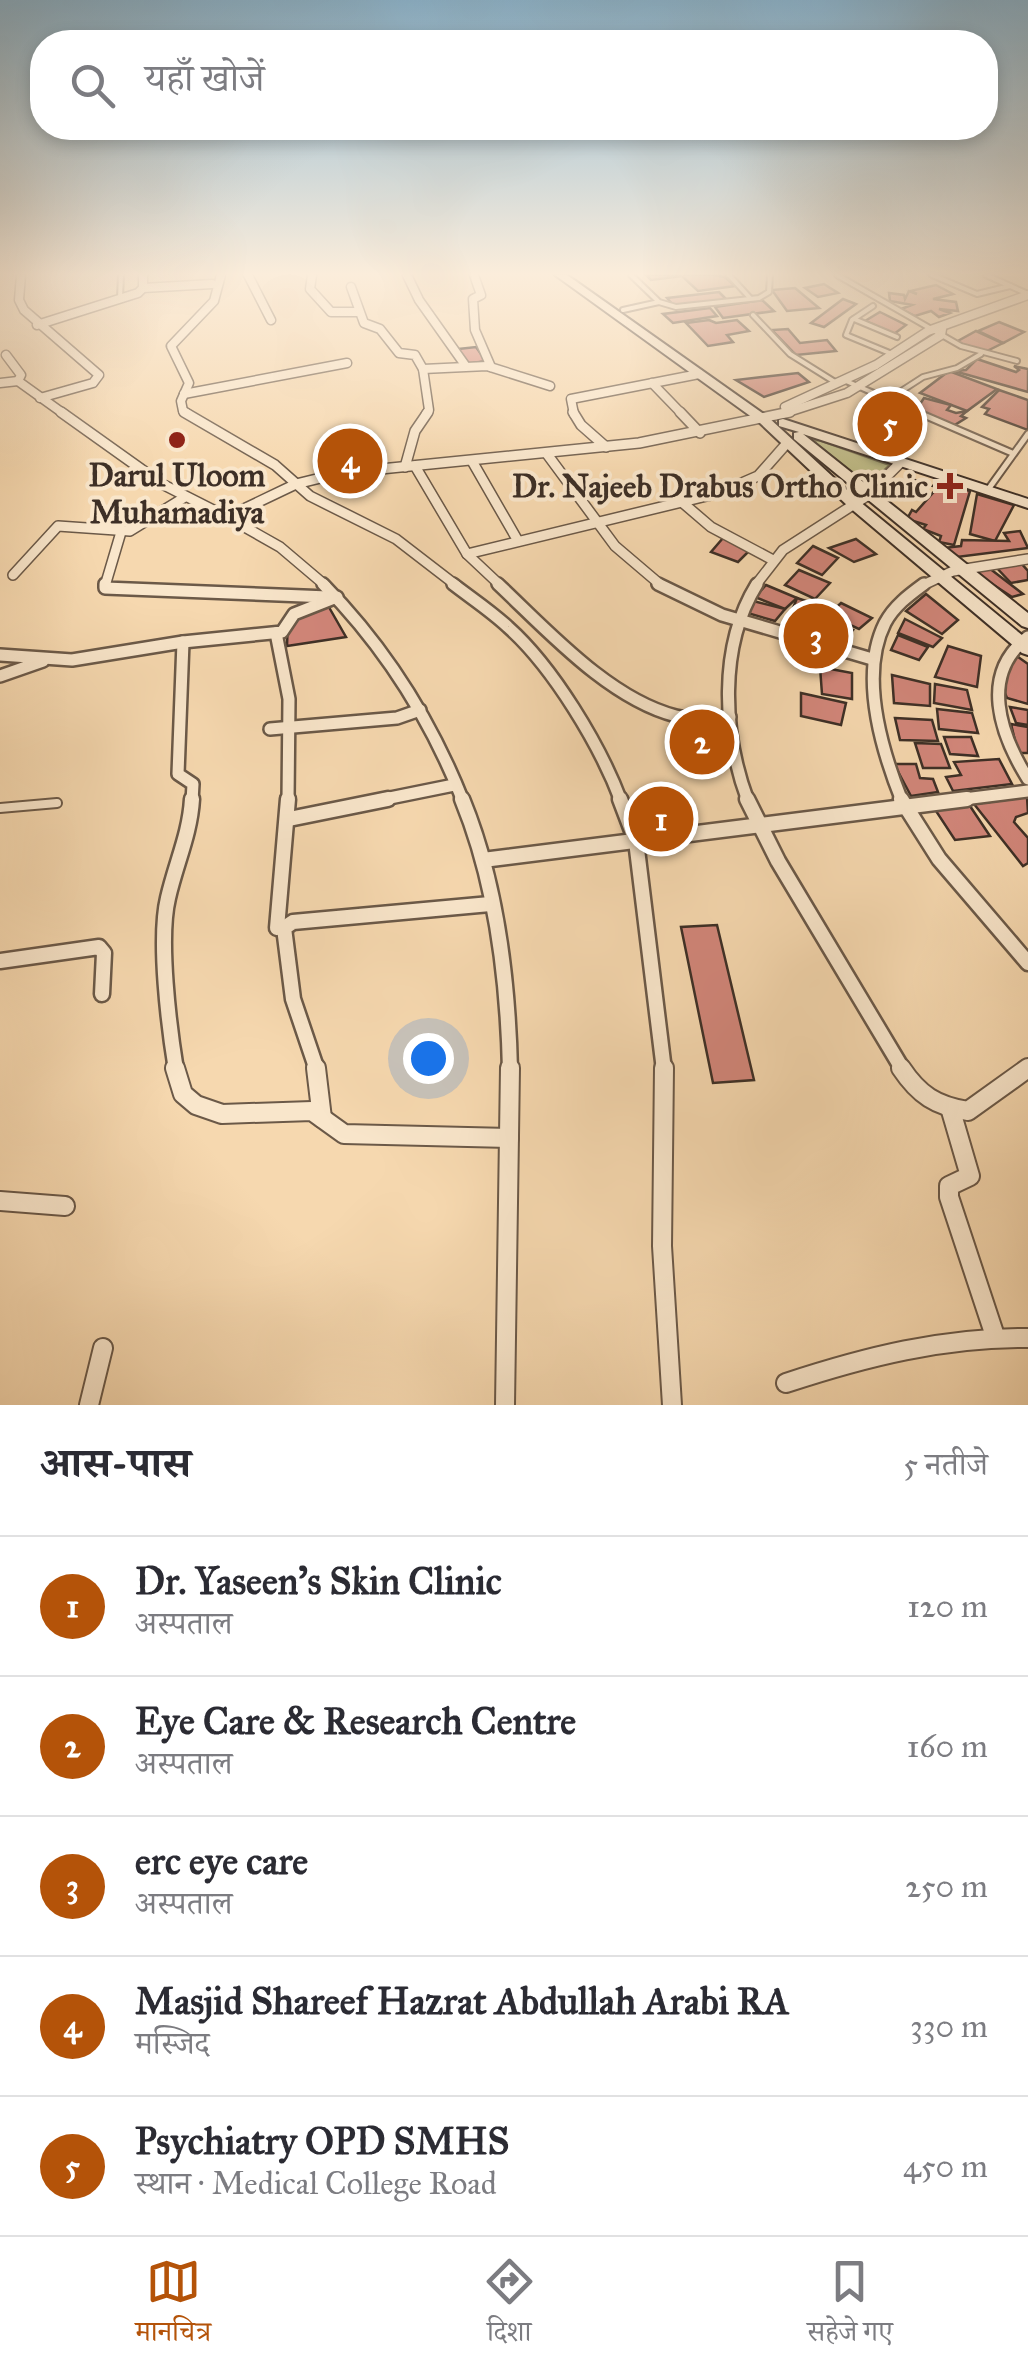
<!DOCTYPE html>
<html lang="hi">
<meta charset="utf-8">
<style>
:root{--surface:#fff;--page:#f2f2f3;--text:#2b2b33;--muted:#7c7c81;--line:#e1e1e2;--accent:#b45309}
body{margin:0;font-family:"IM FELL Great Primer","Noto Serif Devanagari",serif;background:var(--page);color:var(--text)}
.you{position:absolute;left:428px;top:1058px;width:35px;height:35px;margin:-25px;border:8px solid #fff;border-radius:50%;background:#1a73e8;box-shadow:0 0 0 15px #1a73e833}
.badge{display:grid;place-items:center;width:65px;height:65px;border-radius:50%;background:var(--accent);color:#fff;font-size:32px;font-weight:700}
.pin{position:absolute;translate:-50% -50%;border:5px solid #fff;box-shadow:0 2px 10px #0006}
.list{margin:0;padding:0;list-style:none}
h2{display:flex;justify-content:space-between;align-items:center;height:130px;margin:0;padding:0 40px;font-size:42px}
h2 small{font-size:32px;font-weight:400;color:var(--muted)}
.list li{display:grid;grid-template-columns:65px 1fr auto;gap:30px;align-items:center;box-sizing:border-box;height:140px;padding:0 40px;border-top:2px solid var(--line)}
.list b{display:block;font-size:38px;white-space:nowrap}
.list p{margin:0;font-size:32px;white-space:nowrap;color:var(--muted)}
.list em{font-size:32px;font-style:normal;color:var(--muted)}
.icon{flex:none;width:55px;height:55px;fill:none;stroke:currentColor;stroke-width:2;stroke-linecap:round;stroke-linejoin:round}
.map{position:relative;flex:none;width:1028px;height:1405px;overflow:hidden}
.search{position:absolute;background:var(--surface);box-shadow:0 5px 15px #0003;left:30px;right:30px;top:30px;height:110px;display:flex;align-items:center;gap:25px;box-sizing:border-box;padding:0 35px;border-radius:40px;color:var(--muted);font-size:38px}
.sheet{height:830px;background:var(--surface)}
nav{display:flex;justify-content:space-around;align-items:center;box-sizing:border-box;height:140px;border-top:2px solid var(--line);background:var(--surface);font-size:28px;color:var(--muted)}
nav a{display:grid;justify-items:center;gap:5px}
nav .on{color:var(--accent)}
.map>svg:first-child{display:block}
.green{fill:#c0be88;stroke:#7e7657;stroke-width:2.5}
.building{fill:#d2867a;stroke:#3d2f26;stroke-width:2.5}
.lines{fill:none;stroke-linecap:round;stroke-linejoin:round}
.lane-far2-casing{stroke:#6b5948;stroke-width:8}
.lane-far1-casing{stroke:#6b5948;stroke-width:9}
.lane-casing{stroke:#6b5948;stroke-width:12}
.street-far4-casing{stroke:#6b5948;stroke-width:11}
.street-far3-casing{stroke:#6b5948;stroke-width:12}
.street-far2-casing{stroke:#6b5948;stroke-width:16}
.street-far1-casing{stroke:#6b5948;stroke-width:19}
.street-casing{stroke:#6b5948;stroke-width:22}
.secondary-casing{stroke:#3d2f26;stroke-width:4}
.lane-far2{stroke:#f9e6cb;stroke-width:4}
.lane-far1{stroke:#f9e6cb;stroke-width:5}
.lane{stroke:#f9e6cb;stroke-width:8}
.street-far4{stroke:#f9e6cb;stroke-width:8}
.street-far3{stroke:#f9e6cb;stroke-width:9}
.street-far2{stroke:#f9e6cb;stroke-width:11}
.street-far1{stroke:#f9e6cb;stroke-width:14}
.street{stroke:#f9e6cb;stroke-width:18}
.secondary{fill:#f9e6cb;fill-rule:evenodd}
.poi-dot{fill:#8f2418;stroke:#f9e6cb;stroke-width:4}
.labels{text-anchor:middle;dominant-baseline:central;stroke-width:8;stroke-linejoin:round;paint-order:stroke}
.far-poi-label{font-size:32px;font-weight:bold;fill:#3d2f26;stroke:#f9e6cb}
</style>
<div class="map">
<svg width="1028" height="1405" viewBox="0 0 1028 1405">
<rect width="100%" height="100%" fill="#f6d8af"/>
<filter id="stains"><feTurbulence type="fractalNoise" baseFrequency=".002" numOctaves="4"/><feColorMatrix values="0 0 0 0 .2 0 0 0 0 .09 0 0 0 0 .02 0 0 0 .5 -.17"/></filter>
<radialGradient id="worn" r=".72"><stop offset=".6" stop-color="#630" stop-opacity="0"/><stop offset="1" stop-color="#630" stop-opacity=".3"/></radialGradient>
<path class="green" d="M819,440l71,25 -22,21 -55,-45z"/>
<g class="building">
<path d="M646,275h68l11,2 10,9 -37,5 -16,-15 -31,4z"/>
<path d="M824,284l14,9 -20,4 -13,-9z"/>
<path d="M936,285l17,9 -20,5 23,3 2,9 -19,-2 11,4 -11,4 -8,-6 -16,5 -14,-7 11,-4 -22,-4 -1,-8 15,2 1,4 4,-8 8,3 -7,-3z"/>
<path d="M795,288l24,20 -32,3 -15,-21z"/>
<path d="M719,292l8,8 -53,6 -7,-8z"/>
<path d="M843,299l13,5 -32,23 -13,-4z"/>
<path d="M762,300l12,11 -51,7 -8,-11z"/>
<path d="M710,308l7,8 -44,7 -10,-9z"/>
<path d="M880,312l26,13 -12,9 -29,-13z"/>
<path d="M709,320l7,3 21,-3 12,11 -22,4 6,7 -25,4 -22,-23z"/>
<path d="M999,322l25,10 -21,11 -25,-12z"/>
<path d="M788,329l12,14 27,-3 9,11 -40,4 -24,-25z"/>
<path d="M976,331l24,11 3,1 -20,10 -27,-11z"/>
<path d="M476,347l10,14 -18,3 -10,-15z"/>
<path d="M977,359l39,13 3,-2 -5,-4 14,3v23l-74,-21 12,-1z"/>
<path d="M949,371l48,18 -30,22 -47,-18z"/>
<path d="M798,373l11,9 -45,15 -28,-17z"/>
<path d="M999,390l29,10v30l-43,-16 4,-5 -7,-2z"/>
<path d="M924,398l27,7 -4,5 9,3 11,-2 -6,5 5,2 -13,8 -37,-16z"/>
<path d="M877,409l44,18 -19,13 -42,-18z"/>
<path d="M909,478l20,7 -9,12 -22,-8z"/>
<path d="M937,481l33,10 -16,54 -15,-3 2,-6 -18,-7 3,-4 -19,-6 5,-9 4,2 22,-25 -5,-1z"/>
<path d="M977,494l37,11 -19,36 -25,-7z"/>
<path d="M1020,531l8,17 -71,9 -14,-9 18,-2 1,-6 47,1 -5,-8z"/>
<path d="M723,538l26,13 -11,11 -27,-10z"/>
<path d="M856,539l20,15 -22,8 -25,-14z"/>
<path d="M813,546l25,12 -16,17 -25,-12z"/>
<path d="M1020,562l8,9v9l-17,3 -17,-18z"/>
<path d="M989,568l34,26 -11,3 -41,-27z"/>
<path d="M799,570l31,13 -15,16 -30,-14z"/>
<path d="M766,585l31,13 -12,11 -30,-12z"/>
<path d="M926,594l32,26 -16,14 -36,-23z"/>
<path d="M797,598l21,7 -11,24 -21,-3z"/>
<path d="M749,600l36,9 -10,12 -31,-9z"/>
<path d="M326,602l20,35 -59,9 1,-30z"/>
<path d="M841,603l31,15 -13,11 -31,-14z"/>
<path d="M819,614l34,16 -12,14 -31,-9z"/>
<path d="M905,619l37,19 -9,9 -35,-14z"/>
<path d="M898,635l30,12 -9,13 -28,-10z"/>
<path d="M948,646l33,10 -4,31 -42,-10z"/>
<path d="M1014,654l14,10v40l-21,-6 -6,-14z"/>
<path d="M820,667l32,6v26l-30,-5z"/>
<path d="M892,675l38,9v22l-36,-3z"/>
<path d="M935,684l32,6 5,20 -38,-7z"/>
<path d="M801,693l45,10 -5,22 -40,-9z"/>
<path d="M1010,707l18,3v15l-12,-2z"/>
<path d="M937,709l35,4 6,20 -39,-4z"/>
<path d="M895,718l37,2 6,21 -38,-1z"/>
<path d="M1011,724l17,3v26h-10z"/>
<path d="M719,725l7,31 -40,1 -6,-31z"/>
<path d="M944,737h27l7,19 -28,-2z"/>
<path d="M915,743l26,1 9,24h-27z"/>
<path d="M999,759l13,25 -59,7 -7,-14 15,-2 -7,-13z"/>
<path d="M894,764h22l4,14 13,1 5,13 -27,4z"/>
<path d="M1027,797l1,16 -12,4 -2,5 14,16v25l-5,3 -49,-62z"/>
<path d="M688,805l4,20 -38,1 -4,-20z"/>
<path d="M970,806l20,30 -35,4 -21,-32z"/>
<path d="M717,925l37,155 -41,3 -32,-156z"/>
</g>
<g class="lines">
<defs>
<g id="lane-far2">
<path d="M631,275l27,26"/>
<path d="M729,275l21,23"/>
<path d="M837,275l124,71 56,15"/>
<path d="M932,275l45,19 33,-8"/>
<path d="M986,275l42,19"/>
<path d="M120,298l1,-23"/>
<path d="M873,306l-21,14 -6,15 46,19"/>
<path d="M623,310l36,-8 17,5 83,-9 10,-6 1,-17"/>
<path d="M753,315l37,39 48,30"/>
<path d="M854,319l43,18"/>
<path d="M846,381l76,33"/>
<path d="M889,399l34,-22 34,-9 24,-14"/>
</g>
<g id="lane-far1">
<path d="M917,412l95,41"/>
<path d="M987,491l41,-57"/>
</g>
<path id="lane" d="M0,808l57,-5"/>
<g id="street-far4">
<path d="M21,275l-2,25 5,10 75,65 -6,8 -53,15"/>
<path d="M248,275l23,45"/>
<path d="M312,275l-2,14 21,23h26"/>
<path d="M407,275l12,25 46,65"/>
<path d="M474,275l7,20 -8,4 2,31 16,37"/>
<path d="M351,287l13,36 16,6 19,24 16,2 8,14 6,41 -3,4"/>
<path d="M143,288l69,-4"/>
<path d="M37,325l101,-32 5,-5v-13"/>
<path d="M6,355l15,20 -3,6"/>
<path d="M423,369l64,-3 63,20"/>
<path d="M0,383l18,-2 46,33"/>
<path d="M652,383l30,31"/>
<path d="M184,394l163,-31"/>
<path d="M785,407l91,-42 52,-34 100,-36"/>
<path d="M188,414l-5,-3 -2,-10 8,-18 -18,-37 43,-45 7,-26"/>
<path d="M574,414l-3,-15 128,-25"/>
<path d="M782,414l65,-21 94,-58 1,-6"/>
</g>
<g id="street-far3">
<path d="M61,412l101,72 65,33 69,-33 45,-11 298,-30 151,-31"/>
<path d="M184,412l91,53 35,31 86,43 61,47"/>
<path d="M573,412l8,13 25,22"/>
<path d="M680,412l20,21"/>
<path d="M547,454l68,92 47,40"/>
<path d="M472,461l46,80"/>
<path d="M415,466l52,88 34,32"/>
<path d="M405,467l10,-36 13,-19"/>
<path d="M683,503l28,24 62,33"/>
<path d="M227,517l53,30 46,39"/>
<path d="M467,554l252,-61 39,-17 30,-34"/>
<path d="M13,575l45,-49 72,5 55,-34"/>
<path d="M105,586l16,-54"/>
<path d="M755,586l28,-36 84,-54 32,-32"/>
<path d="M921,586l32,-15 75,-12"/>
</g>
<g id="street-far2">
<path d="M105,584v4l223,9"/>
<path d="M323,584c61,62 108,136 140,217"/>
<path d="M453,584c18,14 38,27 55,43 45,40 92,118 113,174"/>
<path d="M498,584c49,46 111,115 178,132 17,4 37,1 54,1"/>
<path d="M658,584l64,31 150,44"/>
<path d="M276,633l13,66 -1,102"/>
<path d="M1028,637c-49,37 -28,97 0,142"/>
<path d="M183,642l-5,132 15,10 -1,17"/>
<path d="M0,655l72,5 111,-18 99,-10 12,-18 43,-17"/>
<path d="M0,676l43,-15"/>
<path d="M270,729l127,-11 23,-8"/>
<path d="M375,801l79,-16"/>
<path d="M748,801c-25,-67 -30,-154 9,-217"/>
<path d="M902,801c-20,-50 -43,-126 -17,-178 9,-17 24,-28 39,-39"/>
<path d="M948,801l80,-10"/>
</g>
<g id="street-far1">
<path d="M462,799c35,85 46,180 48,271"/>
<path d="M620,799l16,42 28,229"/>
<path d="M747,799l31,62 125,209"/>
<path d="M901,799l38,60 89,104"/>
<path d="M289,819l99,-20"/>
<path d="M483,860l484,-61"/>
<path d="M277,928l11,-129"/>
<path d="M0,961l99,-14 5,6 -2,41"/>
<path d="M176,1070c-7,-43 -18,-131 -8,-172 8,-35 22,-64 24,-99"/>
<path d="M317,1070l-24,-71 -9,-71 9,-6 197,-18"/>
</g>
<g id="street">
<path d="M175,1068l8,26 13,11 26,9 90,-3 32,23 165,4"/>
<path d="M316,1068l6,50"/>
<path d="M664,1068l-2,178 10,159"/>
<path d="M901,1068c18,27 35,38 67,43l60,-43"/>
<path d="M951,1111l19,65 -21,10v11l46,139"/>
<path d="M0,1201l65,5"/>
<path d="M786,1383c79,-26 158,-46 242,-45"/>
<path d="M89,1405l14,-57"/>
<path d="M505,1405l5,-337"/>
</g>
<g id="secondary">
<path d="M555,275h12l201,142 91,84 169,139v15l-6,-2 -173,-146 -89,-84z"/>
<path d="M783,419l245,80v9l-225,-74 225,179v15l-6,-2 -228,-187v-6l5,-1 -20,-6v-6z"/>
</g>
</defs>
<use href="#lane-far2" class="lane-far2-casing"/>
<use href="#lane-far1" class="lane-far1-casing"/>
<use href="#lane" class="lane-casing"/>
<use href="#street-far4" class="street-far4-casing"/>
<use href="#street-far3" class="street-far3-casing"/>
<use href="#street-far2" class="street-far2-casing"/>
<use href="#street-far1" class="street-far1-casing"/>
<use href="#street" class="street-casing"/>
<use href="#secondary" class="secondary-casing"/>
<use href="#lane-far2" class="lane-far2"/>
<use href="#lane-far1" class="lane-far1"/>
<use href="#lane" class="lane"/>
<use href="#street-far4" class="street-far4"/>
<use href="#street-far3" class="street-far3"/>
<use href="#street-far2" class="street-far2"/>
<use href="#street-far1" class="street-far1"/>
<use href="#street" class="street"/>
<use href="#secondary" class="secondary"/>
</g>
<linearGradient id="sky" x2="0" y2="1"><stop stop-color="#8ab6d2"/><stop offset="0.58" stop-color="#fbeddb"/><stop offset="1" stop-color="#fbeddb" stop-opacity="0"/></linearGradient>
<rect width="1028" height="472" fill="url(#sky)"/>
<g class="poi-dot">
<circle cx="177" cy="440" r="10"/>
<path d="M945 471h10v10h10v10h-10v10h-10v-10h-10v-10h10z"/>
</g>
<g class="labels">
<g class="far-poi-label">
<text x="177" y="475">Darul Uloom<tspan x="177" dy="37">Muhamadiya</tspan></text>
<text x="928" y="486" text-anchor="end">Dr. Najeeb Drabus Ortho Clinic</text>
</g>
</g>
<rect width="100%" height="100%" filter="url(#stains)"/>
<rect width="100%" height="100%" fill="url(#worn)"/>
</svg>
<div class="you"></div>
<div class="pin badge" style="left:661px;top:819px">1</div>
<div class="pin badge" style="left:702px;top:742px">2</div>
<div class="pin badge" style="left:816px;top:636px">3</div>
<div class="pin badge" style="left:350px;top:461px">4</div>
<div class="pin badge" style="left:890px;top:424px">5</div>
<div class="search"><svg class="icon" aria-label="search" viewBox="0 0 24 24"><circle cx="10" cy="10" r="6"/><path d="M15 15l6 6"/></svg>यहाँ खोजें</div>
</div>
<section class="sheet">
<h2>आस-पास<small>5 नतीजे</small></h2>
<ul class="list">
<li><span class="badge">1</span><div><b>Dr. Yaseen's Skin Clinic</b><p>अस्पताल</p></div><em>120 m</em></li>
<li><span class="badge">2</span><div><b>Eye Care &amp; Research Centre</b><p>अस्पताल</p></div><em>160 m</em></li>
<li><span class="badge">3</span><div><b>erc eye care</b><p>अस्पताल</p></div><em>250 m</em></li>
<li><span class="badge">4</span><div><b>Masjid Shareef Hazrat Abdullah Arabi RA</b><p>मस्जिद</p></div><em>330 m</em></li>
<li><span class="badge">5</span><div><b>Psychiatry OPD SMHS</b><p>स्थान · Medical College Road</p></div><em>450 m</em></li>
</ul>
</section>
<nav>
<a class="on"><svg class="icon" aria-label="map" viewBox="0 0 24 24"><path d="M3 6l6-2 6 2 6-2v14l-6 2-6-2-6 2zM9 4v14M15 6v14"/></svg>मानचित्र</a>
<a><svg class="icon" aria-label="directions" viewBox="0 0 24 24"><path d="M12 3l9 9-9 9-9-9zM9 14v-3h6M13 9l2 2-2 2"/></svg>दिशा</a>
<a><svg class="icon" aria-label="saved" viewBox="0 0 24 24"><path d="M7 4h10v16l-5-4-5 4z"/></svg>सहेजे गए</a>
</nav>
